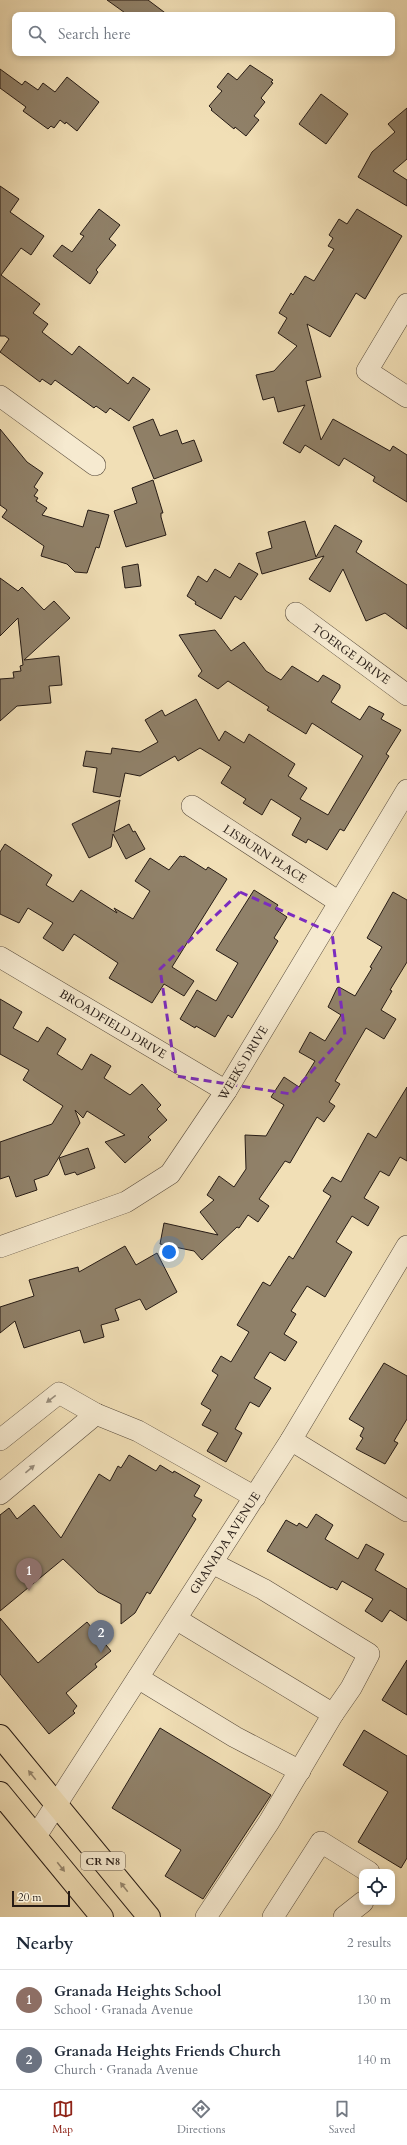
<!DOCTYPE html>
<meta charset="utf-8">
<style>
:root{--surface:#fff;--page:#f2f2f3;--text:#1f2937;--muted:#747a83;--line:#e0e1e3;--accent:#8f2418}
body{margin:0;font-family:Cardo,serif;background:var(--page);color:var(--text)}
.controls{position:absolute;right:12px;bottom:12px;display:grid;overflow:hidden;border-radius:8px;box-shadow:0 2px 6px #0003}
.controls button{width:36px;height:36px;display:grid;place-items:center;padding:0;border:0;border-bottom:1px solid var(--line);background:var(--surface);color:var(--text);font:20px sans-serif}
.scale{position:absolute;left:12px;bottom:10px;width:58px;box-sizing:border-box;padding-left:4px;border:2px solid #261b15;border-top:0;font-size:11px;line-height:14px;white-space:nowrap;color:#261b15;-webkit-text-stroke:3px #f6ead0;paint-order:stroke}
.you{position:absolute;left:169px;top:1252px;width:14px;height:14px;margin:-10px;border:3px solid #fff;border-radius:50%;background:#1a73e8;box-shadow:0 0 0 6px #1a73e833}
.badge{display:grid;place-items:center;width:26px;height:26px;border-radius:50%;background:var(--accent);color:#fff;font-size:13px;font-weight:700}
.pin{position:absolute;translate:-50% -33px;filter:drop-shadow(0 1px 2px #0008)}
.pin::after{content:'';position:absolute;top:21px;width:14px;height:12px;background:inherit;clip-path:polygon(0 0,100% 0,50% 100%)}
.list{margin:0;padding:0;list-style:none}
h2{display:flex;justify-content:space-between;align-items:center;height:52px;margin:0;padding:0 16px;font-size:17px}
h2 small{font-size:13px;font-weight:400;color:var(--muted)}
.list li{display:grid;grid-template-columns:26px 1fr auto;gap:12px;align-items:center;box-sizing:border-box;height:60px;padding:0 16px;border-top:1px solid var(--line)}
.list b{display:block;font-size:15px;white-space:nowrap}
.list p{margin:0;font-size:13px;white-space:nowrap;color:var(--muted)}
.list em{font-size:13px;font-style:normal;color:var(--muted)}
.icon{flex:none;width:22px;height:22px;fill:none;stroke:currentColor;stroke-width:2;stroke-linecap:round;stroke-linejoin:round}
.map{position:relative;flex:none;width:407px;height:1917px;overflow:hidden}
.search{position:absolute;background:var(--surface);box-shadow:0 2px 6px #0003;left:12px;right:12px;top:12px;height:44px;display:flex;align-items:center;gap:10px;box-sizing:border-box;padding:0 14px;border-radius:8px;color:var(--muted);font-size:15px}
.sheet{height:172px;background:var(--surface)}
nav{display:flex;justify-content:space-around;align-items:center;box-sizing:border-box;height:56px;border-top:1px solid var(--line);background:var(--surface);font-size:11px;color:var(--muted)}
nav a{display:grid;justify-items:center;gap:2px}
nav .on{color:var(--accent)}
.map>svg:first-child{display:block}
.building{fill:#908169;stroke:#261b15}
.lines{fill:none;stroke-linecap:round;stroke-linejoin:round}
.minor-casing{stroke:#594c3d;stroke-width:22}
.major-casing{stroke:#261b15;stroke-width:24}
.minor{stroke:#f6ead0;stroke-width:21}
.major{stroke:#f1dfb6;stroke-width:22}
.oneway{fill:#988d7c}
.oneway2{fill:#96876e}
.marked{fill:none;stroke:#7b2cbf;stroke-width:3;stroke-dasharray:8 5;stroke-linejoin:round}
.labels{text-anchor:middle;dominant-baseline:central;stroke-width:4;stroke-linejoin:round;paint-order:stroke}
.shield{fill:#f6ead0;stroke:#64594d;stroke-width:1}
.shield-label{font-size:11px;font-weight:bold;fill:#261b15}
.street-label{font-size:12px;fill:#261b15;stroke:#f6ead0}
</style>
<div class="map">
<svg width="407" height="1917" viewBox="0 0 407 1917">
<rect width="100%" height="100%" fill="#f1dfb6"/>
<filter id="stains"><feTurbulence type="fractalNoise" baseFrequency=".005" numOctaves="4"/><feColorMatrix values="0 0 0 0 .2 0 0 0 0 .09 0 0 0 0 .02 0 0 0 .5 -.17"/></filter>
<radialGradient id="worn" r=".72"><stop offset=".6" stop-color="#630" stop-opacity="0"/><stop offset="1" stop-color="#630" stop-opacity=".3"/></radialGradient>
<g class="building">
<path d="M107,0h41l20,15h-40z"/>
<path d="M250,65l23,15 -2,2 2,1 -12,15 4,4 -11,14 5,4 -13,16 -11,-9 -1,2 -23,-19 1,-1 -3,-3 13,-15 -5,-4 11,-14 9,7z"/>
<path d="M0,69l22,16 3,-4 13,9 5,-7 12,9 12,-15 32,25 -22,29 -11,-9 -1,2 -5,-4 -6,8 -3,-2 -3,3 -25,-18 3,-4 -26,-19z"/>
<path d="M321,94l27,20 -22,30 -27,-20z"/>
<path d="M407,108v51l-14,12 14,9v26l-49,-29 14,-25 23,-20 -7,-8z"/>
<path d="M0,186l19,13 -9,13 34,24 -13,19 -10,-7 -20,27 39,29 -7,9 15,11 -6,8 30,23 7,-9 49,38 5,-7 17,12 -21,32 -19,-13 -4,5 -10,-7 -2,2 -39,-28 -4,5 -9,-6 -2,3 -40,-30 9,-13 -4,-3h-5z"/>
<path d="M99,209l21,16 -11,14 7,6 -20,25 2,2 -8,12 -37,-28 9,-11 10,7 12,-16 -4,-2z"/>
<path d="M357,209l45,27 -37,63 -9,-6 -26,44 -23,-13 14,53 -15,4 15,59 12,-21 57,32 3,-5 14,9v47l-34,-21 2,-4 -31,-19 -5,8 -34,-21 -5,8 -17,-10 22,-38 -27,7 -4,-15 -11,3 -7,-25 18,-4 23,-25 -19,-13 9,-15 -8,-5 12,-20 2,2 12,-19 9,5 20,-32 -6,-3 5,-8 -4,-3 10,-16 8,5z"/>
<path d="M153,419l7,17 17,-6 5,14 12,-4 8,21 -48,18 -21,-52z"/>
<path d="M0,429l27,33 16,11 -9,14 4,3 -4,6 4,2 -2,3 11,7 -5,7 41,12 5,-17 21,5 -10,33 -3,-1 -9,26 -12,-1 -8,-8 -26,-8 3,-10 -42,-29 5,-7 -7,-5z"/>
<path d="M153,480l10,33h-2v4l5,18 -40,12 -12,-36 23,-8 -5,-15z"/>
<path d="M305,521l11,36 19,-32 27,16 -6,11 51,33v44l-22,-16 -19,8 -23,-52 -13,23 -21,-13 15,-23 -62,18 -6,-21 16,-5 -4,-16z"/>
<path d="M239,563l19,11 -17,26 -6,-4 -14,23 -26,-15 1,-2 -9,-6 11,-20 9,6 8,-13 15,9z"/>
<path d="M138,564l3,22 -16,2 -3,-21z"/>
<path d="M0,578l18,13 4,-4 22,23 10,-9 16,17 -46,42 35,-4 3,29 -13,1 2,17 -34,3 -17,15v-42l14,-1 -1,-6 8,-1 -1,-5 3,-1 -5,-47 -18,18z"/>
<path d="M215,630l16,21 13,-9 22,29 15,9 11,-14 26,16 5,-7 17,10v3l-9,14 29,18 9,-14 15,8 -3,5 20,11 -15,24 3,2 -45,75 -4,-2 -13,21 -19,-11 -2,4 -14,-8 9,-17 -30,-19 -9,16 -19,-12 3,-4 -25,-16 10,-16 -31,-19 -22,13 -3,-5 -35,20 -15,-3 -5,24 -27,-5 4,-24 -14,-2 3,-15 25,3 1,-6 28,4 18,-10 -13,-22 17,-10 3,6 31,-17 23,42 6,-10 19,12 5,-9 46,30 -7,12 19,12 -7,11 28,16 35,-59 -51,-33 -6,11 -39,-24 2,-3 -41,-26 -10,8 -20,-13 4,-5 -23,-36z"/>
<path d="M120,800l-6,32 15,-8 4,8 2,-1 10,18 -19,10 -13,-25 -2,13 -22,11 -17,-34z"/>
<path d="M5,844l47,31 -6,10 27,17 8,-12 36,23 -3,-5 19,11 17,-28 -15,-10 15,-23 19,12 11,-14 3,1 1,-1 22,14 2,-3 19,12 -55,88 22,14 -10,15 -20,-12 -12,19 -43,-25 9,-15 -44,-29 -11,17 -20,-13 10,-15 -25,-15 -9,15 -19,-9v-62z"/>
<path d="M254,890l24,15 -3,4 12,8 -13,21 4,3 -46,77 -4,-3 -13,22 -19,-11 -1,2 -15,-9 17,-29 19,11 22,-38 -22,-13z"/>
<path d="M393,892l14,8v62l-17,28 2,1 -11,19 15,9 -12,20 -18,-11 -31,53 5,3 -11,18 6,4 -11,16 -7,-5 -27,46 -5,-2 -26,38 10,7 -11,16 -10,-7 -9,13 -2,-1 -35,33 -8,-9 -34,-7 4,-21 54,12 -18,-23 14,-12 -7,-5 12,-19 15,11 12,-18 -1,-34 21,1 18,-31 -13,-8 13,-20 15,10 16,-26 -16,-9 11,-20 15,9 16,-26 -13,-8 9,-19 2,-1 16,9 17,-28 -2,-1 12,-20 -15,-9z"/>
<path d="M0,999l22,13 -9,16 25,14 9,-15 19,12 -9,15 25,16 9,-16 20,12 -7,12 26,17 12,-11 19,21 -4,4 10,11 -19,17 3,3 -26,23 -20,-21 20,-7 -38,-24 -4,7 -8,-8 5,13 -32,52 -14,5 3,10 -21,7 -7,-21 -9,3v-37l52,-18 11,-18 -40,-26 6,-10 -29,-16z"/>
<path d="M407,1087v74l-7,-4 -11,19 -9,-5 -16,27 15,9 -11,19 -16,-10 -16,26 16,10 -27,45 -18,-11 -16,25 5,3 -12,20 13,8 -12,19 -15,-9 -16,26 17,10 -12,19 -9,-5 -15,27 7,4 -16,29 -19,-11 11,-18 -16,-8 9,-15 -10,-6 17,-29 -6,-4 9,-15 10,6 18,-30 -12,-7 26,-43 7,4 19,-30 4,3 38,-63 -8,-5 9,-14 9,5 27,-49 8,5z"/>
<path d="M88,1148l7,20 -18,7 -2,-3 -10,3 -6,-17z"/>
<path d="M125,1246l11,19 21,-12 20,39 -31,18 -6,-11 -25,10 4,11 -18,5 3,12 -20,6 -4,-13 -56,18 -9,-27 -15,12v-26l34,-11 -5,-16 49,-13 1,5z"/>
<path d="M384,1363l23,13v43l-13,22 4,2 -13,21 -29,-15 7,-11 -3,-2 4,-8 -15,-9z"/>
<path d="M129,1455l27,16 4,-6 13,8 1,-2 26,15 -6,10 8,4 -10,16 4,3 -46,75 -3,-2 -12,21 -14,11v-20l-23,-12 -35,-33 -63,52v-96l9,-7 8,11 17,-14 27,33 38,-64 11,7 8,-15 3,2z"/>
<path d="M316,1514l17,11 -8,14 33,20 8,-15 18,10 -9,16 32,19v32l-17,-11 -8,12 -17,-11 8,-12 -31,-18 -5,9 -5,-3 -1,1 -64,-37 19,-31 11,6 2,-3 8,5z"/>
<path d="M0,1618l38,45 49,-41 24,29 -16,13 2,3 -31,26 11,13 -4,5 2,2 -26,21 -49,-60z"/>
<path d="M407,1660v55l-25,-15z"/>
<path d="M160,1728l111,67 -68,104 -38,-23 16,-26 -69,-42z"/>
<path d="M364,1730l43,26v102l-6,10 -43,-26 30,-50 -45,-27z"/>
</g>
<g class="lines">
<defs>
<g id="minor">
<path d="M407,304l-40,67 40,26"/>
<path d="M0,396l95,69"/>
<path d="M296,613l111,82"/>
<path d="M192,806l147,96"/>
<path d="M0,957l226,134"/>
<path d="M0,1247l126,-45 44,-28 56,-83 181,-301"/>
<path d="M0,1440l59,-47 37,21 42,17 117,66"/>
<path d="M291,1440l116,71"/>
<path d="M0,1494l96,-80"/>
<path d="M176,1619l157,95 18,-26 18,-34 -106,-65 -51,-26"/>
<path d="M138,1678l97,59 65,34"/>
<path d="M36,1836l255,-396 116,-194"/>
<path d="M206,1917l63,-95 64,-108"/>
<path d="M273,1917l48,-75 48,30"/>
<path d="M344,1917l19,-15"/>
</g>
<g id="major">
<path d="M0,1736l149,181"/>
<path d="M0,1793l102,124"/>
</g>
</defs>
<use href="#minor" class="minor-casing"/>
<use href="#major" class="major-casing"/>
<use href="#minor" class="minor"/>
<use href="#major" class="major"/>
</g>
<defs><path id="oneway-solid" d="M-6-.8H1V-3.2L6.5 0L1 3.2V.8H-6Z"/></defs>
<g class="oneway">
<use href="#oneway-solid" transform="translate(51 1399) rotate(142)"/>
<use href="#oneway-solid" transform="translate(30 1469) rotate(-40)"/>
</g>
<g class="oneway2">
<use href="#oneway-solid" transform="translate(32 1775) rotate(-129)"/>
<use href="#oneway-solid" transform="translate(61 1867) rotate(51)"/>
<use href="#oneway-solid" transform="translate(124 1887) rotate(-129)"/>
</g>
<path class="marked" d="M240,892l92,41 13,102 -54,59 -115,-18 -16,-107z"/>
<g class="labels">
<rect class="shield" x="81" y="1852" width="44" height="18" rx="3"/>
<g class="shield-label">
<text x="103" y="1861">CR N8</text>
</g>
<g class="street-label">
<text transform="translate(351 654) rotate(36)">TOERGE DRIVE</text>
<text transform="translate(265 854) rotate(33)">LISBURN PLACE</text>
<text transform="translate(113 1024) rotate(31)">BROADFIELD DRIVE</text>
<text transform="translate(243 1063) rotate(-59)">WEEKS DRIVE</text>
<text transform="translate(225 1543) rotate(-57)">GRANADA AVENUE</text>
</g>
</g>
<rect width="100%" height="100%" filter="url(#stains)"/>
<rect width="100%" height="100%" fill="url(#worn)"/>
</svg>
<div class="controls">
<button><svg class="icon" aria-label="locate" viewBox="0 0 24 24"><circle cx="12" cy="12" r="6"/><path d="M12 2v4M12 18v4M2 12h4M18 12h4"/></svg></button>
</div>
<div class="scale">20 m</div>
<div class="you"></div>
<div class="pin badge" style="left:29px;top:1591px;background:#8d6e63">1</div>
<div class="pin badge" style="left:101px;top:1653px;background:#6b7280">2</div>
<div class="search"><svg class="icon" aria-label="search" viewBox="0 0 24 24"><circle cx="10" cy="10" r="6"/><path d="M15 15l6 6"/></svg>Search here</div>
</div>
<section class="sheet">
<h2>Nearby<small>2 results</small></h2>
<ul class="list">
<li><span class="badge" style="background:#8d6e63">1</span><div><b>Granada Heights School</b><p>School · Granada Avenue</p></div><em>130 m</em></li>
<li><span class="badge" style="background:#6b7280">2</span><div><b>Granada Heights Friends Church</b><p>Church · Granada Avenue</p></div><em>140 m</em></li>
</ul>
</section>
<nav>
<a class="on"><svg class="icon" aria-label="map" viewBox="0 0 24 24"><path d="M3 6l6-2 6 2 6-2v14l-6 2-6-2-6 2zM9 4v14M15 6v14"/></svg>Map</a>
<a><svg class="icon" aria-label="directions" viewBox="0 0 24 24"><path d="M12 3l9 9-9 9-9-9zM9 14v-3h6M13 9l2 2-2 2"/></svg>Directions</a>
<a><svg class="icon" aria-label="saved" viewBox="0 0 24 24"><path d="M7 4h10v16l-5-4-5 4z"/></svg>Saved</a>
</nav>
